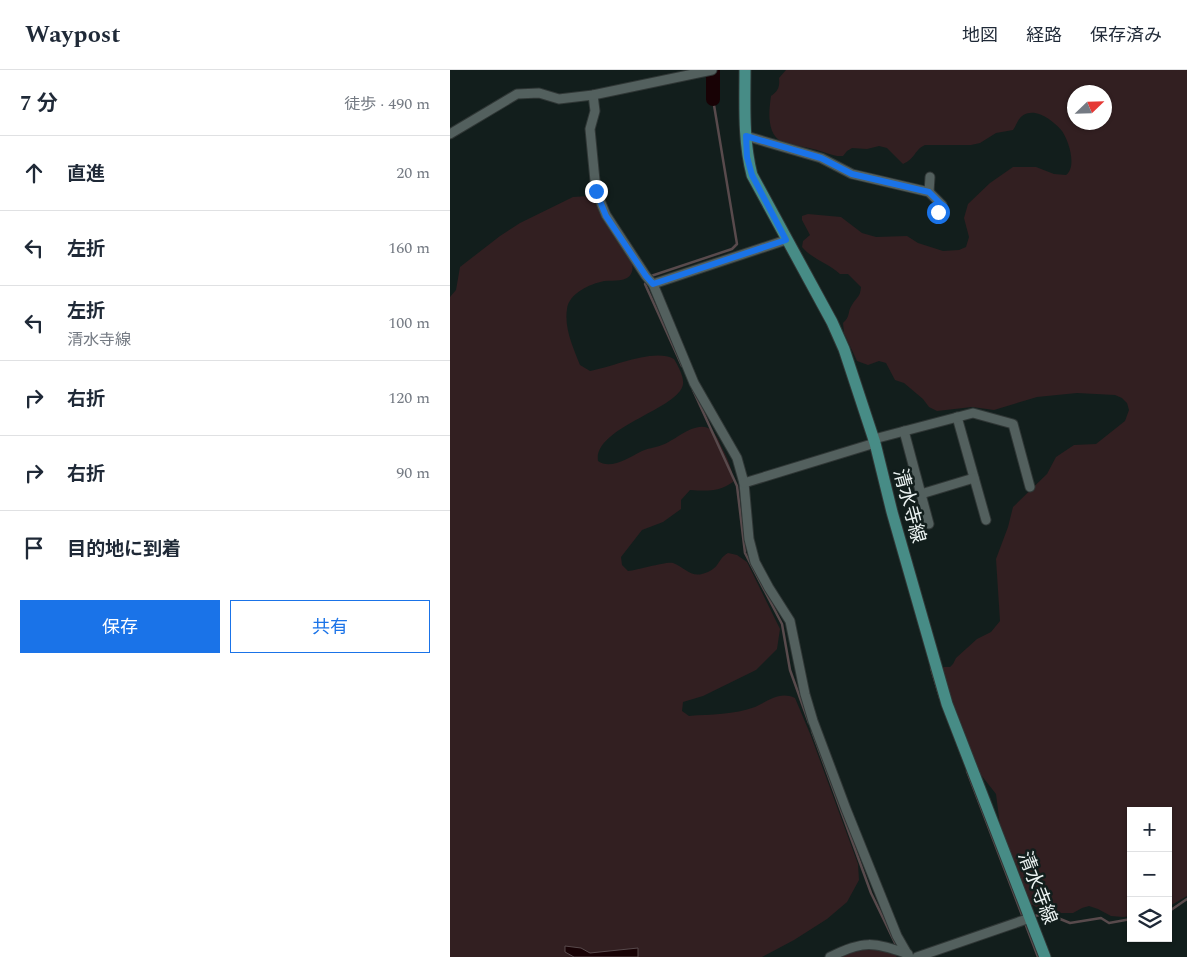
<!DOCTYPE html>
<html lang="ja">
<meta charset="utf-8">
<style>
:root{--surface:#fff;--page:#f6f6f7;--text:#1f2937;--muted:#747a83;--line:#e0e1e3;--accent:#1a73e8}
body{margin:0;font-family:Spectral,"Noto Sans JP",serif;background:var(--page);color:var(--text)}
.controls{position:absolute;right:15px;bottom:15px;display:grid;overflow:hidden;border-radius:0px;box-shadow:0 1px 4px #0004}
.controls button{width:45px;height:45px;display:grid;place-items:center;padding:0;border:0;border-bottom:1px solid var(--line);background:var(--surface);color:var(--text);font:25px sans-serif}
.compass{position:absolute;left:617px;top:15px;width:45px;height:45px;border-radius:50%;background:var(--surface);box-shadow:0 1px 4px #0004;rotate:67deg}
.stop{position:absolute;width:15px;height:15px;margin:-11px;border:4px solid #1a73e8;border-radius:50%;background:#fff}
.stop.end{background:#1a73e8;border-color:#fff;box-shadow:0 1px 5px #0008}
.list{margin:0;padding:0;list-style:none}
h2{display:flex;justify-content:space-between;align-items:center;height:65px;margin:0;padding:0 20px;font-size:21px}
h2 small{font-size:16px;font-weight:400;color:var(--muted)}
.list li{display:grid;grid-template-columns:32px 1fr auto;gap:15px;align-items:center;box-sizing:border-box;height:75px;padding:0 20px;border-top:1px solid var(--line)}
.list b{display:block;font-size:19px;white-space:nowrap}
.list p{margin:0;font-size:16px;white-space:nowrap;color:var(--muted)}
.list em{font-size:16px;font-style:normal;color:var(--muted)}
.actions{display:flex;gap:10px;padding:15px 20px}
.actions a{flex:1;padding:11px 0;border:1px solid var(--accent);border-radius:0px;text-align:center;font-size:18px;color:var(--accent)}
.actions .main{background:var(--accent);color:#fff}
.icon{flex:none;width:28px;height:28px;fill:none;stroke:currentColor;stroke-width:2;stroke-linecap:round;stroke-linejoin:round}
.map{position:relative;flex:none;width:737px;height:887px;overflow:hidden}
header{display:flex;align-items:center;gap:30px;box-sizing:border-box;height:70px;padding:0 25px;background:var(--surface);border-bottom:1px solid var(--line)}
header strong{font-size:24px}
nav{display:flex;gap:28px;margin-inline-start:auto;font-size:18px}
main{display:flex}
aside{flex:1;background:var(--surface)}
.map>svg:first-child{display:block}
.green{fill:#321f21;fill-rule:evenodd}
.water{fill:#180205;stroke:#584a4c}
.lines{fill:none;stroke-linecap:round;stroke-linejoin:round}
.stream{stroke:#584a4c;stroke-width:2.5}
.river{stroke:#180205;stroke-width:14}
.minor-casing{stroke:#303736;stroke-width:11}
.major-casing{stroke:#303736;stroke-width:13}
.minor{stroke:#53605e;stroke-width:9}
.major{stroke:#478c86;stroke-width:11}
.route{stroke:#1a73e8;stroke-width:6}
.labels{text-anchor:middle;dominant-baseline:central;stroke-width:5;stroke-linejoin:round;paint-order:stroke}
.street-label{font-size:19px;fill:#ecf3f2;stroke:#121e1c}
</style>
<header>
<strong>Waypost</strong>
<nav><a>地図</a><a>経路</a><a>保存済み</a></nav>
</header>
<main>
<aside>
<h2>7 分<small>徒歩 · 490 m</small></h2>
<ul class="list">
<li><svg class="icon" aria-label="ahead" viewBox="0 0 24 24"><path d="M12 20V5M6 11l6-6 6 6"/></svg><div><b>直進</b></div><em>20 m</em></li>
<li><svg class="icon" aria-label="left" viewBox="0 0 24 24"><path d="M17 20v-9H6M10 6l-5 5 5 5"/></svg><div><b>左折</b></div><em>160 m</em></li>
<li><svg class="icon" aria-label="left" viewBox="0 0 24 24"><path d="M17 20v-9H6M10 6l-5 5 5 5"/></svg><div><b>左折</b><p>清水寺線</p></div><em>100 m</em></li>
<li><svg class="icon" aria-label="right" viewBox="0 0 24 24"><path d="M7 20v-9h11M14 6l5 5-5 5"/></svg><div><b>右折</b></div><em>120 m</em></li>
<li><svg class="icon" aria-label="right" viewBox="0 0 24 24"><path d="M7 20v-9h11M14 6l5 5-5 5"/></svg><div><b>右折</b></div><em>90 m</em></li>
<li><svg class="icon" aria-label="arrive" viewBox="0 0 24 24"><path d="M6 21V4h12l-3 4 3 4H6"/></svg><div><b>目的地に到着</b></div></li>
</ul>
<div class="actions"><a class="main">保存</a><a>共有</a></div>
</aside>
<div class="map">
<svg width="737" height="887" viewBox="0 0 737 887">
<rect width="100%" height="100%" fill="#121e1c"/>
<g class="green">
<path d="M336,0h401v826l-19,11v-96h-37v105l-8,1 -12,-1 -13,-7 -9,-3 -7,2 -9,5h-12l-12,-4 -11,-1 -9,-5 -11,-33 -17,-36 -5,-40 -18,-23 -30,-77 -7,-24 3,-3h6l3,-3 3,-6 21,-19 14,-7 9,-11 -4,-62 12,-32 5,-20 34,-33 9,-17 18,-12 22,-1 29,-23 4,-11 -2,-7 -5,-5 -7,-3 -38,-2 -40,4 -43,13 -22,-3 -35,4 -8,-4 -6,-8 -19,-16 -9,-3 -9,-17 -7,-2 -11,4 -11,-4 -13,-28 -1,-10c8,-7 4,-11 9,-18 5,-9 8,-7 9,-18l-13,-13h-8c-12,-11 -28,-15 -38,-27l1,-6 7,-6 -8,-15v-4l6,-2 33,3 21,16 14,4 31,-1 11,7 25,8 16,-1 7,-3 3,-10 -5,-19 4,-14 22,-21 23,-16h23l18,7 12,1c11,-8 3,-34 -4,-44 -8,-10 -27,-25 -40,-15 -4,3 -6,10 -9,14l-17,3 -16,10 -9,2h-46c-11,5 -9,13 -22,19l-16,-16 -8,-2 -12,3 -15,-1 -5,3 -4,5c-10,1 -20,-5 -30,-7 -10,-3 -22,-3 -31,-7 -16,-8 -13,-32 -11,-46 7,-5 9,-9 8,-18zM624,22h30v30h-30z"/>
<path d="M139,126c15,8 12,22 22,34 1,2 4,3 6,5 8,9 24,34 10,43 -7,4 -15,2 -23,3 -14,3 -35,12 -37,28 -3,19 6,38 13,56l10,6c24,-4 63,-23 84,-12 4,7 10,17 9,25 -3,25 -90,43 -85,77 12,9 31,-3 42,-9 7,-4 15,-4 22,-7 13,-4 31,-23 46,-17 6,3 11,12 13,18 6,12 12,23 12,36 -14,10 -26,9 -43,8l-9,10v9l-18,13 -21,8 -21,27 1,8 6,6c10,-1 39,-10 45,-8 11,4 17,14 29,11 19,-5 14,-14 26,-21l9,2 10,7 33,67 -3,20 -21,21 -53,26 -20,6 -1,9 7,5c22,-2 45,-1 66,-9 14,-6 24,-16 40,-9l16,38 47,128 1,16 -12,22 -20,17 -33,21 -32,17h-312v-660l6,-7 4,-23 40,-31 20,-13 53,-26z"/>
<path d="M420,875l24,9 3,3h-63z"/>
</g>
<path class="water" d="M115,876l16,2 9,5 48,-5v9h-64l-9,-5z"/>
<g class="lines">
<g class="stream">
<path d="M232,296l-37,-82 6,-8 81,-27 5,-5 -24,-145"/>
<path d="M243,320l44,96 8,67 37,71 8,46 19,53"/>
<path d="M481,598l9,30"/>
<path d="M362,661l59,162 26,54"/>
<path d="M517,701l71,186"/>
<path d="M718,842l19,-13"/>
<path d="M584,846l14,-2 22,9 31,-5 8,5 22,-4"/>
</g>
<path class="river" d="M263,0v29"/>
<defs>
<g id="minor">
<path d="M143,25l2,16 -5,18 6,62 10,24 40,61 7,8 41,99 43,75 7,25 5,56 6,23 14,26 21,33 15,73 8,27 33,88 51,127 12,21"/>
<path d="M0,64l67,-40 22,-1 20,6 34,-4 119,-25"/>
<path d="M296,66l75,22 31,16 77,18 13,13 -4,7"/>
<path d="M479,122l1,-15"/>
<path d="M203,214l133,-44"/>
<path d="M507,347l29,103"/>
<path d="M454,361l25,93"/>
<path d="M424,369l99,-26 40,11 17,63"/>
<path d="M294,413l131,-40"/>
<path d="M471,424l53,-16"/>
<path d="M380,887c33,-17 44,-15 78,-3"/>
<path d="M467,887l113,-39"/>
</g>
<path id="major" d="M295,0c0,35 -2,70 7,105l80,147 12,27 31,94 17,69 55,192 98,253"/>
</defs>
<use href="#minor" class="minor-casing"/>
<use href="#major" class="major-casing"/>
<use href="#minor" class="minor"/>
<use href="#major" class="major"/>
</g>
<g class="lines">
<path class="route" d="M146,121l10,25 40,60 7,8 133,-44 -34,-65 -5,-18 -1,-21 75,22 31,16 77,18 13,13 -4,7"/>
</g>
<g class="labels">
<g class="street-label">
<text transform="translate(459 436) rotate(75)">清水寺線</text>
<text transform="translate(587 818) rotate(69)">清水寺線</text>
</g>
</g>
</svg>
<div class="controls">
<button>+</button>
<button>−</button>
<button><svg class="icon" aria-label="layers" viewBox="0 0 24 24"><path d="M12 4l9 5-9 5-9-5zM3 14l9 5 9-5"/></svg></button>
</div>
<svg class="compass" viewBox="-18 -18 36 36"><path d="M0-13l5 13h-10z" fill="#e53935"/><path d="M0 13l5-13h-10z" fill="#747a83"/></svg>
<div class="stop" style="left:488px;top:142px"></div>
<div class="stop end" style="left:146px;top:121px"></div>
</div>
</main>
